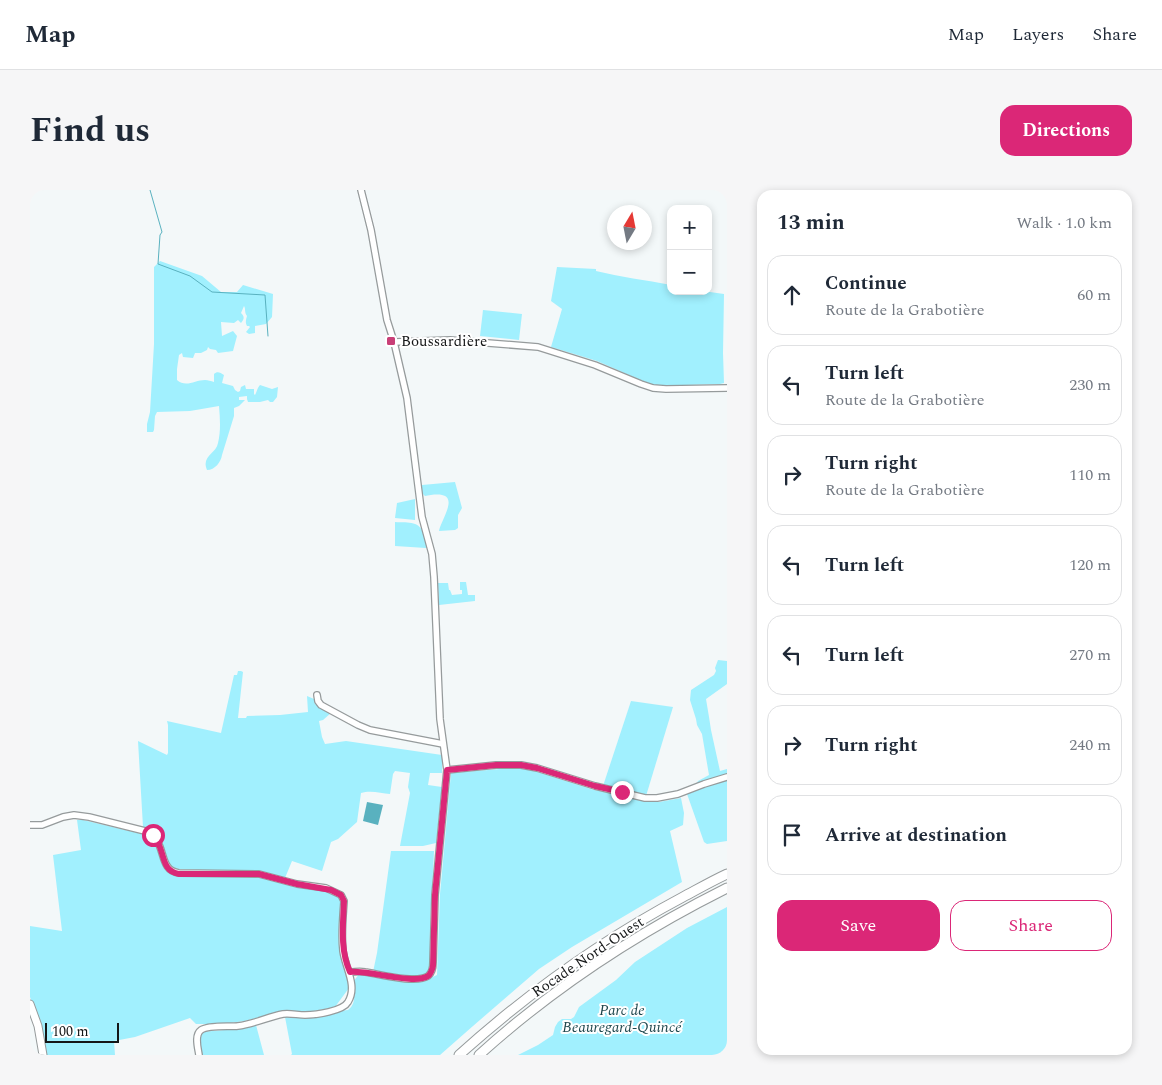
<!DOCTYPE html>
<meta charset="utf-8">
<style>
:root{--surface:#fff;--page:#f6f6f7;--text:#1f2937;--muted:#747a83;--line:#e0e1e3;--accent:#db2777}
body{margin:0;font-family:Spectral,serif;background:var(--page);color:var(--text)}
.controls{position:absolute;right:15px;top:15px;display:grid;overflow:hidden;border-radius:10px;box-shadow:0 2px 8px #0003}
.controls button{width:45px;height:45px;display:grid;place-items:center;padding:0;border:0;border-bottom:1px solid var(--line);background:var(--surface);color:var(--text);font:25px sans-serif}
.compass{position:absolute;left:577px;top:15px;width:45px;height:45px;border-radius:50%;background:var(--surface);box-shadow:0 2px 8px #0003;rotate:10deg}
.scale{position:absolute;left:15px;bottom:12px;width:74px;box-sizing:border-box;padding-left:5px;border:2px solid #141617;border-top:0;font-size:14px;line-height:18px;white-space:nowrap;color:#141617;-webkit-text-stroke:4px #fff;paint-order:stroke}
.stop{position:absolute;width:15px;height:15px;margin:-11px;border:4px solid #db2777;border-radius:50%;background:#fff}
.stop.end{background:#db2777;border-color:#fff;box-shadow:0 1px 5px #0008}
.list{margin:0;padding:0;list-style:none}
h2{display:flex;justify-content:space-between;align-items:center;height:65px;margin:0;padding:0 20px;font-size:21px}
h2 small{font-size:16px;font-weight:400;color:var(--muted)}
.list li{display:grid;grid-template-columns:32px 1fr auto;gap:15px;align-items:center;box-sizing:border-box;height:80px;margin:0 10px 10px;padding:0 10px;border:1px solid var(--line);border-radius:15px}
.list b{display:block;font-size:19px;white-space:nowrap}
.list p{margin:0;font-size:16px;white-space:nowrap;color:var(--muted)}
.list em{font-size:16px;font-style:normal;color:var(--muted)}
.actions{display:flex;gap:10px;padding:15px 20px}
.actions a{flex:1;padding:11px 0;border:1px solid var(--accent);border-radius:15px;text-align:center;font-size:18px;color:var(--accent)}
.actions .main{background:var(--accent);color:#fff}
.icon{flex:none;width:28px;height:28px;fill:none;stroke:currentColor;stroke-width:2;stroke-linecap:round;stroke-linejoin:round}
.map{position:relative;flex:none;width:697px;height:865px;overflow:hidden;border-radius:15px}
header{display:flex;align-items:center;gap:30px;box-sizing:border-box;height:70px;padding:0 25px;background:var(--surface);border-bottom:1px solid var(--line)}
header strong{font-size:24px}
nav{display:flex;gap:28px;margin-inline-start:auto;font-size:18px}
.intro{display:flex;align-items:center;justify-content:space-between;box-sizing:border-box;height:120px;padding:0 30px}
h1{margin:0;font-size:35px}
.button{padding:12px 22px;border-radius:15px;background:var(--accent);color:#fff;font-size:18px;font-weight:700}
main{display:flex;gap:30px;padding:0 30px}
aside{flex:1;background:var(--surface);border-radius:15px;box-shadow:0 2px 8px #0003}
.map>svg:first-child{display:block}
.green{fill:#a1f0fe}
.water{fill:#59b1bf}
.lines{fill:none;stroke-linecap:round;stroke-linejoin:round}
.stream{stroke:#59b1bf;stroke-width:1}
.minor-casing{stroke:#969b9c;stroke-width:8}
.tertiary-casing{stroke:#969b9c;stroke-width:9}
.trunk-casing{stroke:#969b9c;stroke-width:11}
.minor{stroke:#fff;stroke-width:5.5}
.tertiary{stroke:#fff;stroke-width:7}
.trunk{stroke:#fff;stroke-width:9}
.route{stroke:#db2777;stroke-width:6}
.poi-dot{fill:#c93f77;stroke:#fff;stroke-width:2}
.labels{text-anchor:middle;dominant-baseline:central;stroke-width:4;stroke-linejoin:round;paint-order:stroke}
.poi-label{font-size:15px;fill:#141617;stroke:#fff;text-anchor:start}
.street-label{font-size:15px;fill:#141617;stroke:#fff}
.park-label{font-size:15px;font-style:italic;fill:#1e474d;stroke:#fff}
</style>
<header>
<strong>Map</strong>
<nav><a>Map</a><a>Layers</a><a>Share</a></nav>
</header>
<div class="intro"><h1>Find us</h1><a class="button">Directions</a></div>
<main>
<div class="map">
<svg width="697" height="865" viewBox="0 0 697 865">
<rect width="100%" height="100%" fill="#f3f8f9"/>
<g class="green">
<path d="M130,71l42,15 19,16h16l6,-7 30,9 -1,23 -6,7 -11,2v7l-6,1 -3,-2 4,-5 -1,-1h-2c-2,-4 -1,-6 0,-10 -3,-4 -1,-7 -3,-10l-3,7c4,4 3,6 0,10l-3,-3 -4,3 -13,-1 1,14 11,-5 4,5 -4,15 -15,2 -2,-3 -6,-1 -2,-2 -1,3 -6,3h-6l-2,5 -10,-1 -1,-4 -3,2 -2,14v11c9,8 18,0 28,0 3,0 6,1 9,2v-8c3,-3 6,-2 10,1l-2,8 11,3 2,4 3,2 2,-1 1,-4 4,-2 1,4h8v5l1,1c2,-3 2,-7 5,-10l12,4 6,-2 -1,10 -4,5h-3l-2,-2 -8,2h-12l-1,-3v-3l-8,1v3h6l-6,6 -5,2v8l-12,39c-1,7 -7,15 -15,15 -6,-14 9,-16 11,-27 3,-12 2,-25 1,-37l-29,5 -33,1 -2,4 -1,14 -1,2h-6v-8l3,-12 4,-68v-77z"/>
<path d="M527,77l39,2v2c24,6 50,9 75,14v6h32l21,3 -1,59 1,30 -4,1 -66,2 -57,-25 -46,-14 11,-38 -11,-8z"/>
<path d="M453,120l39,4 -3,26 -39,-4z"/>
<path d="M425,292l7,26 -4,7v13l-3,2 -16,1c1,-9 19,-33 3,-36 -5,-1 -12,0 -17,1l-3,-3v-8z"/>
<path d="M385,309v21l-20,-2 2,-15z"/>
<path d="M365,332c15,1 24,-2 30,14 1,4 2,7 1,12l-31,-2z"/>
<path d="M430,392h6l2,13h7v6l-36,4 -1,-22h10l1,7h1l2,5 10,-1v-4h-2z"/>
<path d="M688,470l9,1v23l-21,15 3,18 2,13 9,41 7,-2v6l-31,9 2,-3 11,-6 -7,-41 -5,-9 -1,-6 -6,-19 1,-10 23,-15 2,-4 -1,-3z"/>
<path d="M208,481h3l2,1 -5,46h8l1,-2 33,-1 28,-3 -1,-16 7,3 1,5 16,9 -8,7 -4,1 3,16 3,7 21,-3 96,14v18h-12l-2,12 14,2 -6,56 -13,3h-23l10,-53 -2,-6 2,-14 -15,-2 -2,3 -3,20c-9,-1 -20,-4 -29,-1l-4,29 -19,17 -7,3 -9,29 -30,-10 -7,17 -21,-6 -91,-3 -3,-2c-5,-17 -8,-35 -27,-40l-5,-86 29,14 1,-2v-28l-1,-4 54,12 13,-58h3z"/>
<path d="M601,511l42,6 -27,89 -43,-10z"/>
<path d="M483,578l18,2 63,20 36,7 18,5h11l22,-4 3,15 -1,12 -13,6 12,51 -110,65 -33,22 -66,57 -33,29h-149l1,-1 -7,-37 63,-7c9,-7 6,-17 4,-27l8,-10 47,8h17l13,-6 3,-81 11,-121z"/>
<path d="M697,589v62l-20,3 -3,-2 -17,-48 4,-4z"/>
<path d="M47,630h6l63,15c4,3 7,4 10,8 4,7 6,26 14,30 2,1 5,1 8,2l75,1 13,2 32,9 28,4 15,7v59l6,20 2,11 -14,19 -31,6 -15,-2 -45,10 -20,3h-28l-6,-6 -55,19 -21,4 1,14h-69l-1,-14 -4,-14 -11,-30v-71l32,5 -9,-76 28,-5z"/>
<path d="M361,661h43c-1,32 -5,65 -4,97 0,8 3,20 -4,26 -8,7 -42,-1 -53,-2l4,-19z"/>
<path d="M697,717v148h-209l20,-10 15,-10 2,-8 3,-5 4,-3h9l3,-2 5,-10 37,-27 19,-18 52,-34z"/>
<path d="M226,835l8,30h-62l-3,-17 2,-6 23,-2z"/>
</g>
<path class="water" d="M337,612l16,3 -5,20 -15,-4z"/>
<g class="lines">
<path class="stream" d="M120,0l12,42 -2,3 -2,29 32,12 22,16 53,3 3,41"/>
<defs>
<g id="minor">
<path d="M364,152l56,-2 88,7 57,18 46,19 12,4 13,1 61,-1"/>
<path d="M287,505l1,6 3,4 37,20 12,5 73,14"/>
<path d="M417,580l49,-5h25l16,3 58,18 50,12h12l21,-4 26,-10 23,-7"/>
<path d="M0,635h12l21,-8 11,-2 15,2 56,14c24,9 11,39 34,42l80,1 38,10 29,4 15,7 3,6c-1,16 -3,33 -1,50 2,16 15,35 5,51 -5,9 -32,13 -43,13 -7,0 -15,-2 -22,-1 -15,3 -29,10 -45,12 -9,1 -30,-1 -37,4 -7,5 -3,18 -2,25"/>
<path d="M320,782c5,0 10,-1 15,0 14,2 51,12 63,4 4,-3 5,-9 5,-14l2,-67 12,-125 -7,-51 -6,-142 -2,-23 -10,-37 -15,-119 -13,-56 -7,-22 -16,-90 -10,-40"/>
</g>
<path id="tertiary" d="M0,814l8,22 5,29"/>
<g id="trunk">
<path d="M429,865c69,-62 143,-115 224,-158 15,-8 29,-16 44,-23"/>
<path d="M449,865c74,-67 158,-122 248,-167"/>
</g>
</defs>
<use href="#minor" class="minor-casing"/>
<use href="#tertiary" class="tertiary-casing"/>
<use href="#trunk" class="trunk-casing"/>
<use href="#minor" class="minor"/>
<use href="#tertiary" class="tertiary"/>
<use href="#trunk" class="trunk"/>
</g>
<g class="lines">
<path class="route" d="M123,645c13,13 6,36 26,39h80l38,10 34,6 10,5 3,6c-1,24 -4,49 6,71 18,-2 65,13 78,4 3,-2 4,-6 5,-10l2,-71 12,-125 49,-5h25l16,3 58,18 27,6"/>
</g>
<rect class="poi-dot" x="356" y="146" width="10" height="10" rx="2.5"/>
<g class="labels">
<g class="poi-label">
<text x="371" y="151">Boussardière</text>
</g>
<g class="street-label">
<text transform="translate(558 767) rotate(-34)">Rocade Nord-Ouest</text>
</g>
<g class="park-label">
<text x="592" y="820">Parc de<tspan x="592" dy="17">Beauregard-Quincé</tspan></text>
</g>
</g>
</svg>
<div class="controls">
<button>+</button>
<button>−</button>
</div>
<svg class="compass" viewBox="-18 -18 36 36"><path d="M0-13l5 13h-10z" fill="#e53935"/><path d="M0 13l5-13h-10z" fill="#747a83"/></svg>
<div class="scale">100 m</div>
<div class="stop" style="left:123px;top:645px"></div>
<div class="stop end" style="left:592px;top:602px"></div>
</div>
<aside>
<h2>13 min<small>Walk · 1.0 km</small></h2>
<ul class="list">
<li><svg class="icon" aria-label="ahead" viewBox="0 0 24 24"><path d="M12 20V5M6 11l6-6 6 6"/></svg><div><b>Continue</b><p>Route de la Grabotière</p></div><em>60 m</em></li>
<li><svg class="icon" aria-label="left" viewBox="0 0 24 24"><path d="M17 20v-9H6M10 6l-5 5 5 5"/></svg><div><b>Turn left</b><p>Route de la Grabotière</p></div><em>230 m</em></li>
<li><svg class="icon" aria-label="right" viewBox="0 0 24 24"><path d="M7 20v-9h11M14 6l5 5-5 5"/></svg><div><b>Turn right</b><p>Route de la Grabotière</p></div><em>110 m</em></li>
<li><svg class="icon" aria-label="left" viewBox="0 0 24 24"><path d="M17 20v-9H6M10 6l-5 5 5 5"/></svg><div><b>Turn left</b></div><em>120 m</em></li>
<li><svg class="icon" aria-label="left" viewBox="0 0 24 24"><path d="M17 20v-9H6M10 6l-5 5 5 5"/></svg><div><b>Turn left</b></div><em>270 m</em></li>
<li><svg class="icon" aria-label="right" viewBox="0 0 24 24"><path d="M7 20v-9h11M14 6l5 5-5 5"/></svg><div><b>Turn right</b></div><em>240 m</em></li>
<li><svg class="icon" aria-label="arrive" viewBox="0 0 24 24"><path d="M6 21V4h12l-3 4 3 4H6"/></svg><div><b>Arrive at destination</b></div></li>
</ul>
<div class="actions"><a class="main">Save</a><a>Share</a></div>
</aside>
</main>
